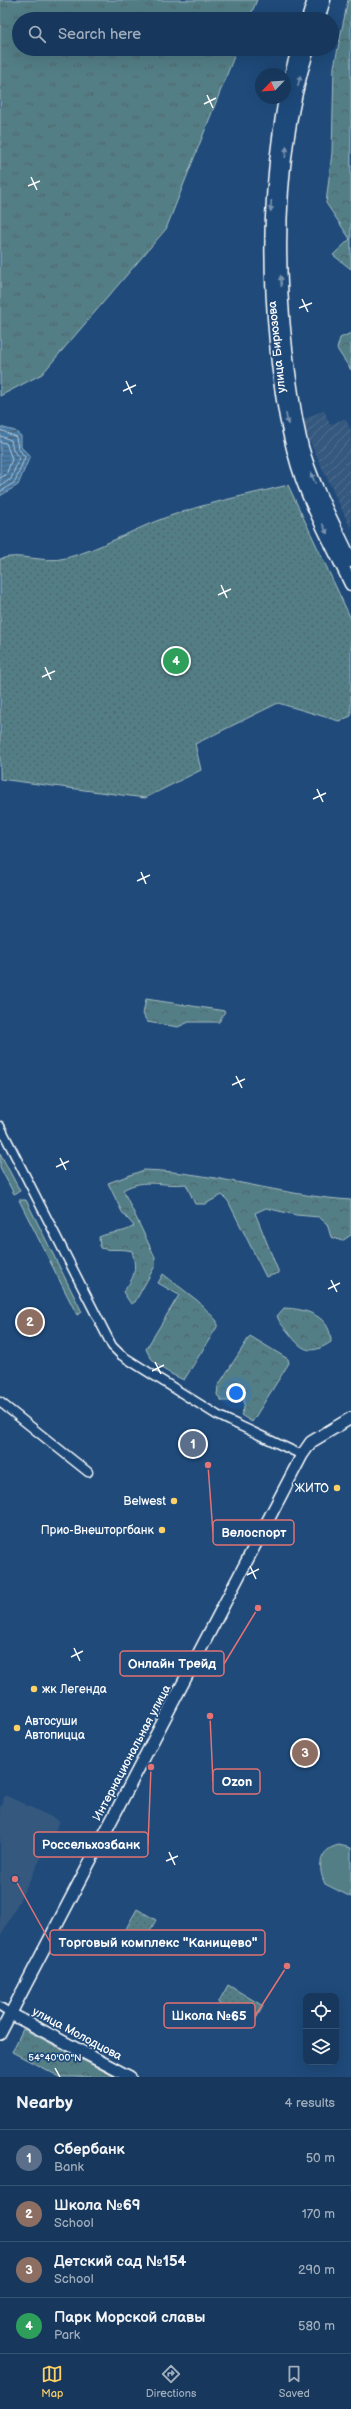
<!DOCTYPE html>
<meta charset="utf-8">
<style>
:root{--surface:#17385c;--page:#244365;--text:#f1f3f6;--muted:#9eacbb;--line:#365272;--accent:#ffd166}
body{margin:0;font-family:"Balsamiq Sans",sans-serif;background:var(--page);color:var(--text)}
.controls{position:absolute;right:12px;bottom:12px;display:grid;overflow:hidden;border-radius:8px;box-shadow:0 4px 16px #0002}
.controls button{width:36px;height:36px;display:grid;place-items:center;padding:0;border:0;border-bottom:1px solid var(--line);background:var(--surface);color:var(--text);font:20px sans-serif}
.compass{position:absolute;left:255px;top:68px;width:36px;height:36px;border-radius:50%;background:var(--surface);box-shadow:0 4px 16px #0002;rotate:245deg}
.you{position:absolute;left:236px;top:1393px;width:14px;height:14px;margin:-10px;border:3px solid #fff;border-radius:50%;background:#1a73e8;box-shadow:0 0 0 6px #1a73e833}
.badge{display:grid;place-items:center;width:26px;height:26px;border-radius:50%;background:var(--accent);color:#fff;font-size:13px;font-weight:700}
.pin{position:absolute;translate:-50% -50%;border:2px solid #fff;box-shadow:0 1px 4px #0006}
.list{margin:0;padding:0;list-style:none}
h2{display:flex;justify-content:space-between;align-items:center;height:52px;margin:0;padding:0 16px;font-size:17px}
h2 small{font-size:13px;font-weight:400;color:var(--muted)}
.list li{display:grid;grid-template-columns:26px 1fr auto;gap:12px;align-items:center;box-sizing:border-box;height:56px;padding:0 16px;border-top:1px solid var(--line)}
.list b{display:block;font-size:15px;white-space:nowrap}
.list p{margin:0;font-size:13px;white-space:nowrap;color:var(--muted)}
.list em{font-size:13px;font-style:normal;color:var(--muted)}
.icon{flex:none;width:22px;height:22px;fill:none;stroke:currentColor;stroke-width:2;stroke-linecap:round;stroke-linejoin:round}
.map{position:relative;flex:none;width:351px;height:2077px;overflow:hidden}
.search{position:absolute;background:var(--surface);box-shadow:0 4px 16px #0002;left:12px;right:12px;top:12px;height:44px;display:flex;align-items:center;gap:10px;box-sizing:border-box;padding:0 14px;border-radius:22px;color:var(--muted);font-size:15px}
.sheet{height:276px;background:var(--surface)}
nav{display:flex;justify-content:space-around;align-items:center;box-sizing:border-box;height:56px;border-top:1px solid var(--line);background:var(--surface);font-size:11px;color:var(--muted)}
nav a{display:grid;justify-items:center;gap:2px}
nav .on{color:var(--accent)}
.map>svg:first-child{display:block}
.built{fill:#36587e}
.industrial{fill:url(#industrial-furrows)}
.grass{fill:url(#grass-tufts);stroke:#a9bec2}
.forest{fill:url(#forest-crowns);stroke:#a9bec2}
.park{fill:url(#park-dots);stroke:#a9bec2}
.pitch{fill:#537e86;stroke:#a9bec2}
.water{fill:url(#water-rules);stroke:#90afc8}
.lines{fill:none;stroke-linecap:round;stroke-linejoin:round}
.shore{stroke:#b5c9da;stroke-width:1}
.street-casing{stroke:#fff;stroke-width:11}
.secondary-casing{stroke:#fff;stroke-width:14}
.primary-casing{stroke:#fff;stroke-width:15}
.street{stroke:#1f4a7a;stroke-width:8}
.secondary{stroke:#1f4a7a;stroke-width:11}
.primary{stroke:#1f4a7a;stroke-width:12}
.oneway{fill:#7992af}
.ticks{fill:none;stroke:#fff;stroke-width:1.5}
.poi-dot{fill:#ffd166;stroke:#1f4a7a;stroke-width:1.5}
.labels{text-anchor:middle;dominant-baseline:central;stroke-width:3.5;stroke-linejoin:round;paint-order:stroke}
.street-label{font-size:12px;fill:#fff;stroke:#1f4a7a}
.poi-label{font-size:12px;fill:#fff;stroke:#1f4a7a;text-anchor:end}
.ticks-label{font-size:10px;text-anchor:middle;fill:#fff;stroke:#1f4a7a;stroke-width:3.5;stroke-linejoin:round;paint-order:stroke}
.leader{fill:none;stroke:#e47373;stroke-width:1.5}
.callout-dot{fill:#e47373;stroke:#1f4a7a;stroke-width:1.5}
.callout{fill:#1f4a7a;stroke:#e47373;stroke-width:1.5}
.callout-label{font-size:13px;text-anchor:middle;font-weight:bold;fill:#fff}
</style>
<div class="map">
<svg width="351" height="2077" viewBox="0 0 351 2077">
<defs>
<pattern id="industrial-furrows" width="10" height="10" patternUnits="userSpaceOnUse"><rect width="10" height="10" fill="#36587e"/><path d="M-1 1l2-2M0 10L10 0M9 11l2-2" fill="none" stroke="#547191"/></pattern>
<pattern id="grass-tufts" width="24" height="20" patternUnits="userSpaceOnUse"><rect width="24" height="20" fill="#537e86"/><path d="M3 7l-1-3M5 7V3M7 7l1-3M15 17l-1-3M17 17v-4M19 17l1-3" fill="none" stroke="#506569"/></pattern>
<pattern id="forest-crowns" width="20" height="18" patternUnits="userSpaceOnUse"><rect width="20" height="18" fill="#537e86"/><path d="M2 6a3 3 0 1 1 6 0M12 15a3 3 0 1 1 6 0" fill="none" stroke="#506569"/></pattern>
<pattern id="park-dots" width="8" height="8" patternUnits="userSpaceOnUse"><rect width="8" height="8" fill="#537e86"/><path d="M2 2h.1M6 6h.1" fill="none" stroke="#506569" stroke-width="1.8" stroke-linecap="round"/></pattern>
<pattern id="water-rules" width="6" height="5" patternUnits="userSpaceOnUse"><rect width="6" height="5" fill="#4679a3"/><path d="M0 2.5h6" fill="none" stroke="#496278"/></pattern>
</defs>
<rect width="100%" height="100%" fill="#1f4a7a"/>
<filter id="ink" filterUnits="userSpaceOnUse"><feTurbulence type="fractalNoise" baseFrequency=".025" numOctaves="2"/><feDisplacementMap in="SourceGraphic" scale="8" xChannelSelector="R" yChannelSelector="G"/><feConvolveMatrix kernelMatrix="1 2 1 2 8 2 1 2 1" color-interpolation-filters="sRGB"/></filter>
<g filter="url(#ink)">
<path class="built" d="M5,1795l55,26 -60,117v-131z"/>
<path class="industrial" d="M324,410l6,15 15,-7 6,12v99l-51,-108z"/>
<g class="grass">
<path d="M0,0h257l-8,19h-230v30h218l-71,180 -124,145 -42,22z"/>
<path d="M0,1153l20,38 -6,3 -14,-27z"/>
<path d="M19,1200h7l56,112 -5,3z"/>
</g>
<g class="forest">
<path d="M348,0h3v269l-18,-14 17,-16 -24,-36 6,-50 2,-86z"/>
<path d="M351,333v37l-14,-21 3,-11z"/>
<path d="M146,999l79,12 -6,11h-30l-11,5 -31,-5 -4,-8z"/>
<path d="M144,1170c70,2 138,26 207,30v35l-9,6 -11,-4 -4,-13 -8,-7 -23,-2 -30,-7 -11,5 24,60 -13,4 -38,-76 -6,-6 -17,9h-10l-9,-20c-24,3 -41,-7 -63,6l32,67v9l-20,36 -4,2 -8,-12c12,-15 14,-22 9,-41 -11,-3 -21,0 -32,-3l-1,-11c13,-6 24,-3 35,-11l-12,-14 -14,-29z"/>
<path d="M163,1274l35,27 19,20v6l-33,53c-14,-6 -32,-15 -38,-31l33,-54 -21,-12z"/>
<path d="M284,1308c23,1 47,8 47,34 -20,13 -28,10 -42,-9 -5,-6 -9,-9 -12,-17z"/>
<path d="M250,1336l38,23 1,4 -37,59 -11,-7 3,-7v-11l-8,-1 -6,5h-8l-5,-6 1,-9z"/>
<path d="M23,2029l92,48h-55l-48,-25z"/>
</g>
<g class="park">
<path d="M288,485l63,134v97l-12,5 -61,-18 -83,41 6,26 -56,28 -145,-19v-220c21,-7 43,5 66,-1 35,-9 67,-29 101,-41 39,-14 81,-22 121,-32z"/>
<path d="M137,1909l19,11 -14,25 -19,-11z"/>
<path d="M228,1985l35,21 -10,18 -35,-21z"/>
</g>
<path class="pitch" d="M339,1845l12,3v49l-26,-13c-8,-17 -6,-35 14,-39z"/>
<path class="water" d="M0,427l15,4 6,5v11l9,9 -12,29 -18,11z"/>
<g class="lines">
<g class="shore">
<path d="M0,430l16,7 2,11 7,9 -10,25 -15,10"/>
<path d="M0,436l11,4 2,10 6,8 -8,21 -11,7"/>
<path d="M0,442l6,1 6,16 -6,16 -6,3"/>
</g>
<defs>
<g id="street">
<path d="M0,1126l112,220 9,9 96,60 85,40"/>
<path d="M0,1402l88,70"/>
<path d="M0,2007l11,7"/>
</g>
<g id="secondary">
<path d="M11,2014l119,63"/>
<path d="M0,2034l302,-579 9,-13 40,-24"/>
</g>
<g id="primary">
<path d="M308,19l6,-19"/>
<path d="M318,19l6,-19"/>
<path d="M308,49c-31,97 -33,199 -22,300 4,33 8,66 16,98 11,40 32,77 49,114"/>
<path d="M285,97l13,-48"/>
<path d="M285,98c-15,86 -17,157 -9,245 4,46 11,92 26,136 13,36 33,71 49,105"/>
</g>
</defs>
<use href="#street" class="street-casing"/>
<use href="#secondary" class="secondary-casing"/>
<use href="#primary" class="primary-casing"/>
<use href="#street" class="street"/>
<use href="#secondary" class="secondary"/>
<use href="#primary" class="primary"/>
</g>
<defs><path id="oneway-solid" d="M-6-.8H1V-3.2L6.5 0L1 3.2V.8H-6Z"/></defs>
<g class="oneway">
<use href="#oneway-solid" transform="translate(299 81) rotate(-77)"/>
<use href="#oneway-solid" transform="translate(286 152) rotate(-82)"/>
<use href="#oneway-solid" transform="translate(271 206) rotate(93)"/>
<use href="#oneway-solid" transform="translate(281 281) rotate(-94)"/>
<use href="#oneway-solid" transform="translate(287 419) rotate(79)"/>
<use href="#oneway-solid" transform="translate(313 478) rotate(-114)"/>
<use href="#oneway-solid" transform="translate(325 529) rotate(65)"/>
</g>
</g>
<path class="ticks" d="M207,95l6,13M204,104l12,-6M31,177l6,13M28,186l12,-5M302,299l6,13M299,308l13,-5M126,381l6,13M123,391l13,-6M221,585l6,13M218,595l13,-6M45,667l6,13M42,677l13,-6M317,789l6,13M313,799l13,-6M141,872l5,12M137,881l13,-6M236,1076l6,12M232,1085l13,-6M60,1158l6,12M56,1167l13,-6M331,1280l6,12M328,1289l12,-6M155,1362l6,12M152,1371l12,-6M250,1566l6,13M247,1575l12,-6M74,1648l6,13M71,1657l12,-6M169,1852l6,13M166,1861l12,-5M55,2068l5,9"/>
<g class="poi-dot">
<circle cx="337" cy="1488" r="4"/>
<circle cx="174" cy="1501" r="4"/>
<circle cx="162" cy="1530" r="4"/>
<circle cx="34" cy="1689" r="4"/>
<circle cx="17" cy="1728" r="4"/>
</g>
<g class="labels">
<g class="street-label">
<text transform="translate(277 347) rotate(-96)">улица Бирюзова</text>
<text transform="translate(132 1753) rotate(-62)">Интернациональная улица</text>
<text transform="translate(77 2034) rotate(28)">улица Молодцова</text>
</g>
<g class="poi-label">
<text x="329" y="1488">ЖИТО</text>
<text x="166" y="1501">Belwest</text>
<text x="154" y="1530">Прио-Внешторгбанк</text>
<text x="42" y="1689" text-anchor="start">жк Легенда</text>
<text x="25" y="1721" text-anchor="start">Автосуши<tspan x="25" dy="14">Автопицца</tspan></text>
</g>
</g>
<g class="ticks-label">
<text x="55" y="2061">54°40'00"N</text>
</g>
<path class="leader" d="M208 1465L213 1533M258 1608L224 1664M210 1716L213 1782M151 1767L148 1845M15 1879L50 1942M287 1966L255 2016"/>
<g class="callout-dot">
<circle cx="208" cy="1465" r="4"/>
<circle cx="258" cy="1608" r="4"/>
<circle cx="210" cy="1716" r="4"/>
<circle cx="151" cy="1767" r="4"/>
<circle cx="15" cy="1879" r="4"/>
<circle cx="287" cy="1966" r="4"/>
</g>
<g class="callout">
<rect x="213" y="1520" width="81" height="25" rx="4"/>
<rect x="120" y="1651" width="104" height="25" rx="4"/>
<rect x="213" y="1769" width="47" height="25" rx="4"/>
<rect x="34" y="1832" width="114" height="25" rx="4"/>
<rect x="50" y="1930" width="215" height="25" rx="4"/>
<rect x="164" y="2003" width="91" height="25" rx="4"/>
</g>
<g class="callout-label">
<text x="254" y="1537">Велоспорт</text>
<text x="172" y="1668">Онлайн Трейд</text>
<text x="237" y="1786">Ozon</text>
<text x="91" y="1849">Россельхозбанк</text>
<text x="158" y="1947">Торговый комплекс "Канищево"</text>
<text x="209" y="2020">Школа №65</text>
</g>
</svg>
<div class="controls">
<button><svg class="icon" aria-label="locate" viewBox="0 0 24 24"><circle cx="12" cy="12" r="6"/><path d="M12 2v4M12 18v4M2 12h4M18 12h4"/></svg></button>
<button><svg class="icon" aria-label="layers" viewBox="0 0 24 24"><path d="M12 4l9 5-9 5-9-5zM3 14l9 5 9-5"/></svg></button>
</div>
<svg class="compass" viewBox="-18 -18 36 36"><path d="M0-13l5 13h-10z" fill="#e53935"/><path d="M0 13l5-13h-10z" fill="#9eacbb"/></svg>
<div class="you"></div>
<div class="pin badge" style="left:193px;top:1444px;background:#5c6f8a">1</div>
<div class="pin badge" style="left:30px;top:1322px;background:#8d6e63">2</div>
<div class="pin badge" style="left:305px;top:1753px;background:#8d6e63">3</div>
<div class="pin badge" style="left:176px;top:661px;background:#2e9e5b">4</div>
<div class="search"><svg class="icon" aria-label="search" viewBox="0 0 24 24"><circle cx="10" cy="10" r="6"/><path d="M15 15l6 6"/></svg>Search here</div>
</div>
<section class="sheet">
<h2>Nearby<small>4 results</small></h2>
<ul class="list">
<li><span class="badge" style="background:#5c6f8a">1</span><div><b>Сбербанк</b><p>Bank</p></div><em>50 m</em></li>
<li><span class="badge" style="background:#8d6e63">2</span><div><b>Школа №69</b><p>School</p></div><em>170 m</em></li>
<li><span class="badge" style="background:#8d6e63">3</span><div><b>Детский сад №154</b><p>School</p></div><em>290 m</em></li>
<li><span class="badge" style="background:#2e9e5b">4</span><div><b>Парк Морской славы</b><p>Park</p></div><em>580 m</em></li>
</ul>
</section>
<nav>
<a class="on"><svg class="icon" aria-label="map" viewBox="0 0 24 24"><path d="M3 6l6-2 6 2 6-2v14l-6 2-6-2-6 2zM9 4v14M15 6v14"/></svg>Map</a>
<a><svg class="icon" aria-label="directions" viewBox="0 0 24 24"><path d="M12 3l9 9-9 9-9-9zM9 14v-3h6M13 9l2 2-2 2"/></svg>Directions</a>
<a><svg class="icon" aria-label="saved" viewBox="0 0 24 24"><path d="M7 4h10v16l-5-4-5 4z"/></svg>Saved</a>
</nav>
